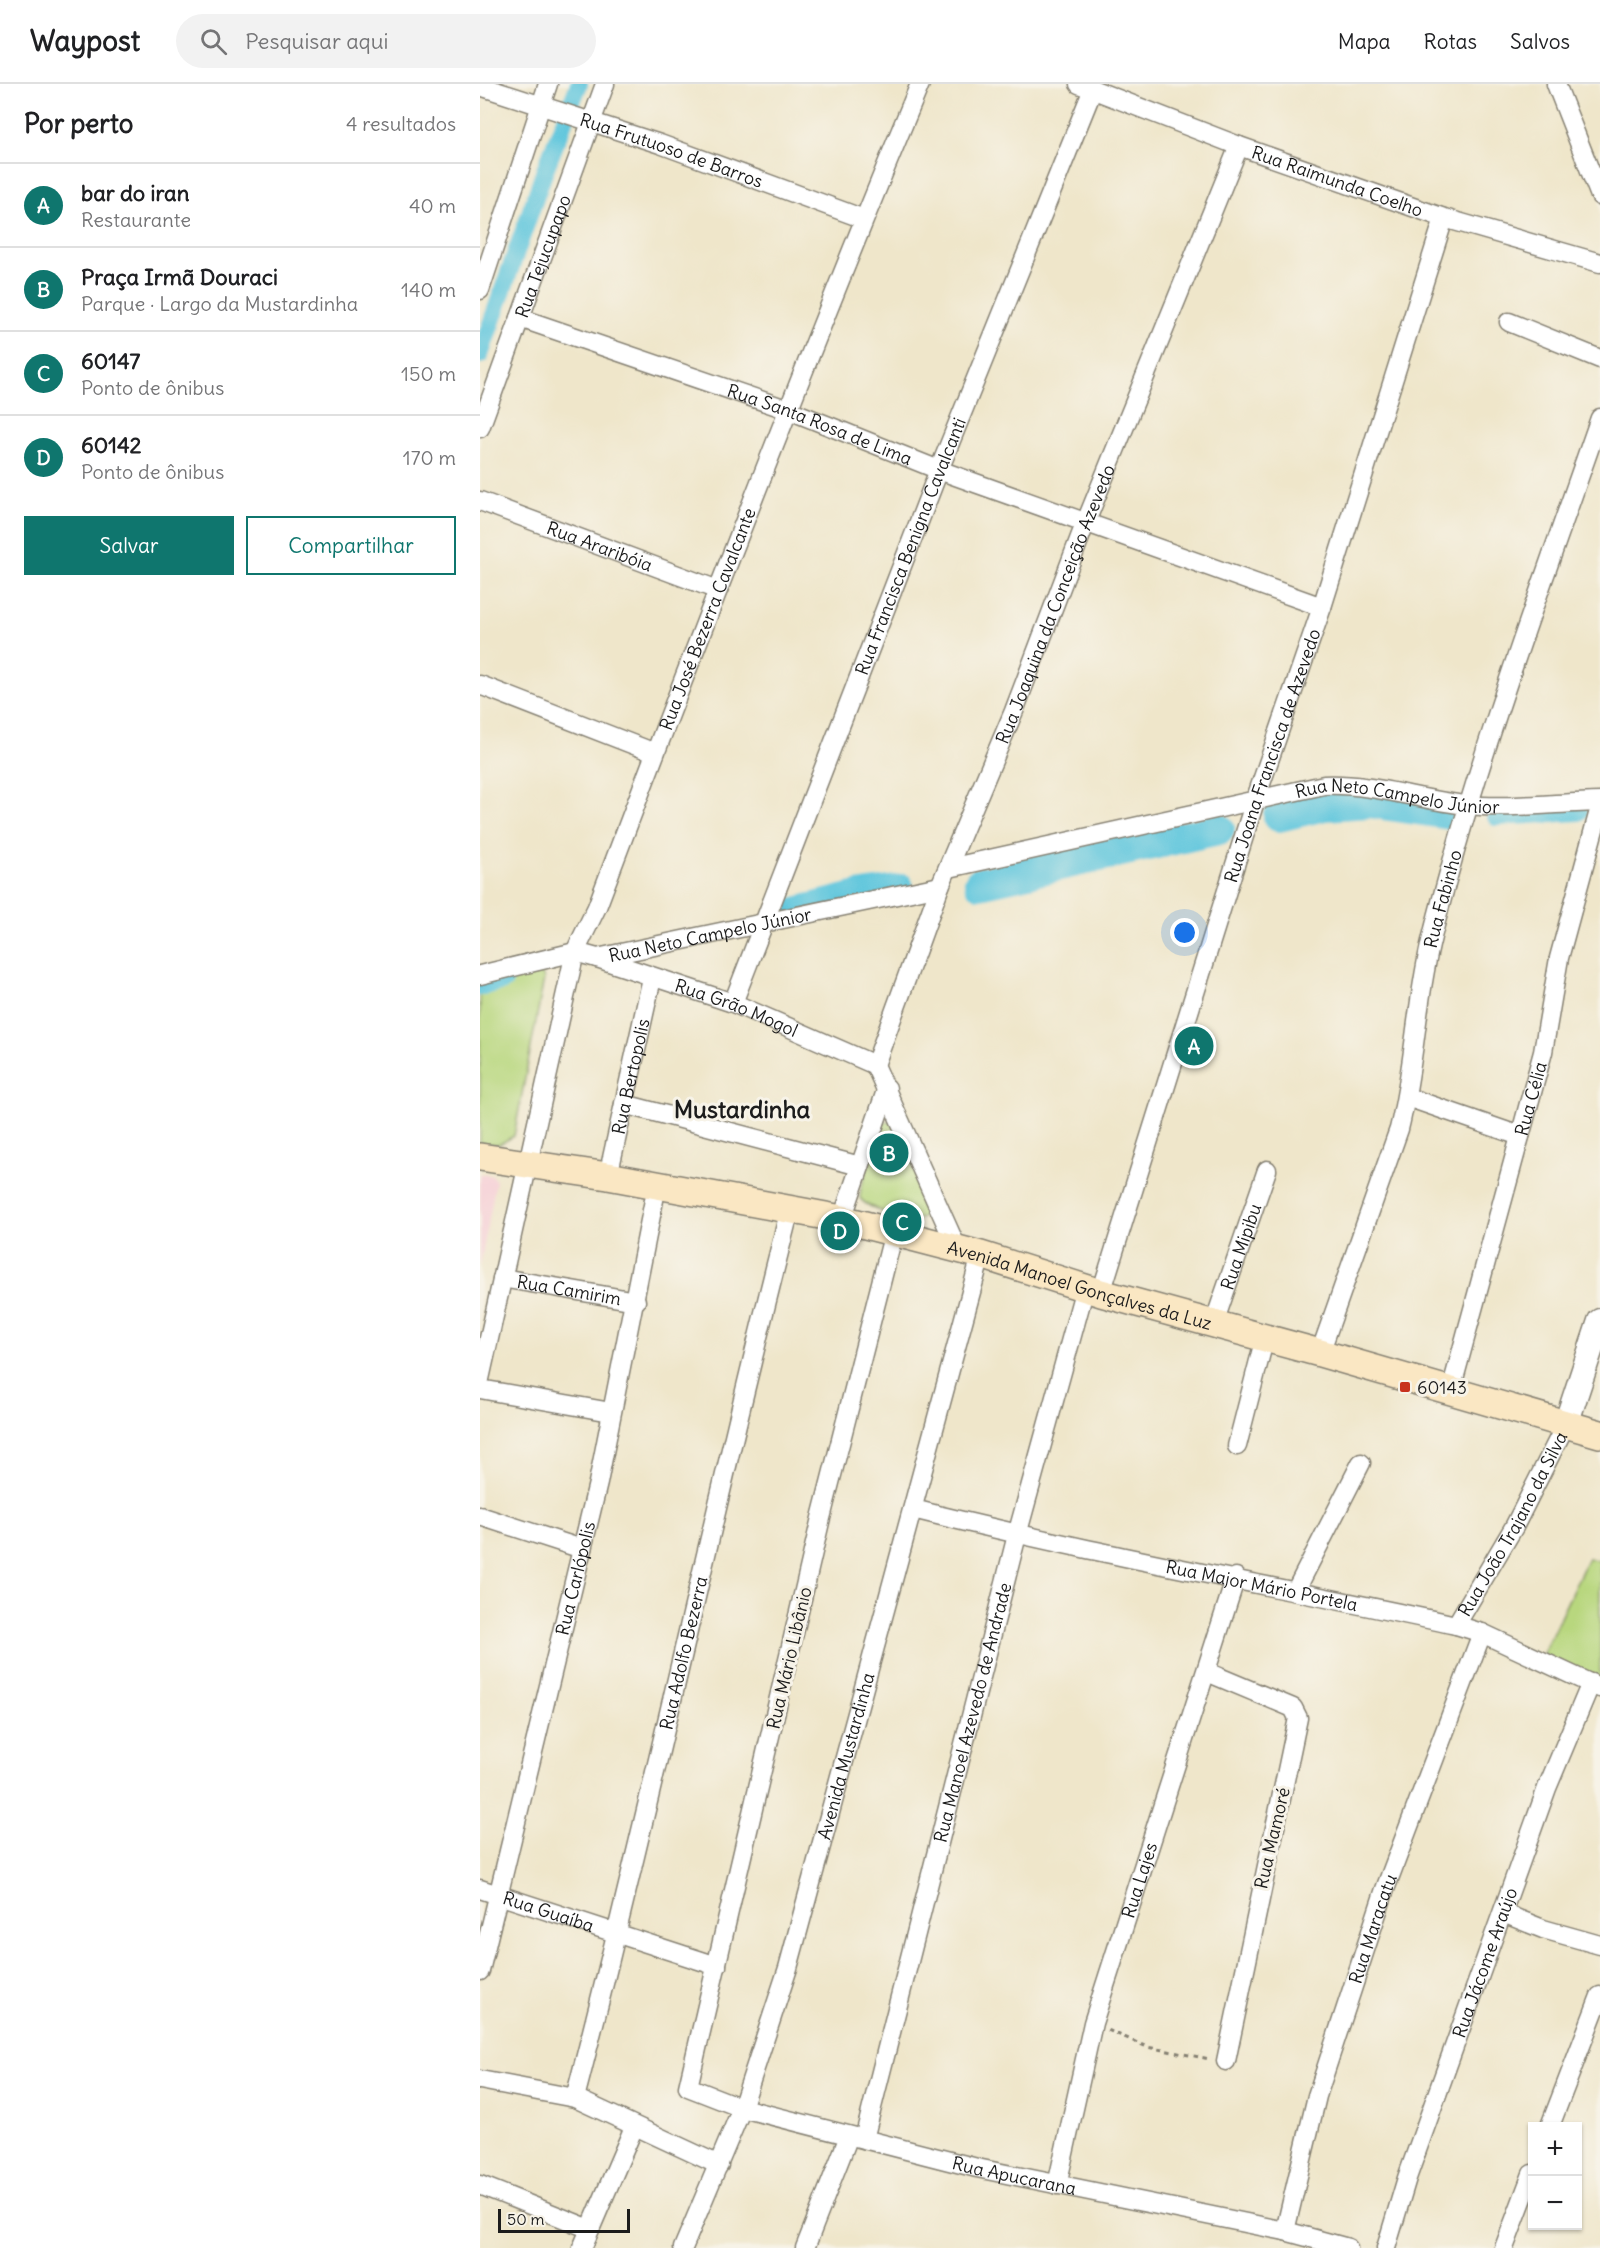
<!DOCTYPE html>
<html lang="pt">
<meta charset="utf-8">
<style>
:root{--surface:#fff;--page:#f2f2f2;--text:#202124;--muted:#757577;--line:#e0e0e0;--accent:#0f766e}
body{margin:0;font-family:Delius,sans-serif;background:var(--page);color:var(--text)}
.controls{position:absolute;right:18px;bottom:18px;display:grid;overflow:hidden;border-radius:0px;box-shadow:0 2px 4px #0004}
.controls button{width:54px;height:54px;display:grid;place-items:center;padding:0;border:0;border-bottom:2px solid var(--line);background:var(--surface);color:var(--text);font:30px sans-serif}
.scale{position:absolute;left:18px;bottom:15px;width:132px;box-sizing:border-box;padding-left:6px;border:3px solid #1c1c1c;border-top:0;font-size:16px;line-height:21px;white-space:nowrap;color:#1c1c1c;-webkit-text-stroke:4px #f7f3e8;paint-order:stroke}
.you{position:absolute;left:705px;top:849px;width:21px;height:21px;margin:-15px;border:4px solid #fff;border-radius:50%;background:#1a73e8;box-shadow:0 0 0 9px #1a73e833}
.badge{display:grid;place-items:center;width:39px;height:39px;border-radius:50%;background:var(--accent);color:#fff;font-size:20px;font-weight:700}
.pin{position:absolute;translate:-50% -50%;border:3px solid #fff;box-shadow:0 2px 6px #0006}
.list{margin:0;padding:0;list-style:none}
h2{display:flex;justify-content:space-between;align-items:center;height:78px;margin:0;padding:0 24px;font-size:26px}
h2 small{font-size:20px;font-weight:400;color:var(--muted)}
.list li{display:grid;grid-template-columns:39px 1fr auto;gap:18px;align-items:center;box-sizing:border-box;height:84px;padding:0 24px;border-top:2px solid var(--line)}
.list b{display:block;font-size:22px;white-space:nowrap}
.list p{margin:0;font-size:20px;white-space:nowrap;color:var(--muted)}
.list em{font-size:20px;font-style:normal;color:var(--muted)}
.actions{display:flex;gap:12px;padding:18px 24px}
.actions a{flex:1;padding:14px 0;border:2px solid var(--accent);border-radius:0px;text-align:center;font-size:21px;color:var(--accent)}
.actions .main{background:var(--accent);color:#fff}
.icon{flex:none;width:33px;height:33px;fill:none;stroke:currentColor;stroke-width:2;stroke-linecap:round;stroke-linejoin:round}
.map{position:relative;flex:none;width:1120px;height:2164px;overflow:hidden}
header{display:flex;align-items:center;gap:36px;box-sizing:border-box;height:84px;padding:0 30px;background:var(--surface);border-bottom:2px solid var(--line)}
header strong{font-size:28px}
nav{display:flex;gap:33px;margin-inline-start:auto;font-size:21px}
.search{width:420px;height:54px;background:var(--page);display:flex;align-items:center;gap:15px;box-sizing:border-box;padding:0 21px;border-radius:33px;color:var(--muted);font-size:22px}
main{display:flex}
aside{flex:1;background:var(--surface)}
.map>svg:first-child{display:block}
.built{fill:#f6cfd6}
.green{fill:#b8d77e;stroke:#6a7a4d;stroke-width:1.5}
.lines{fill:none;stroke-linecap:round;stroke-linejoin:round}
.canal{stroke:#5fc6dd;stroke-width:18}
.river{stroke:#5fc6dd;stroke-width:32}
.minor-casing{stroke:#868173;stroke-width:21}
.tertiary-casing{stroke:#868173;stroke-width:27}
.secondary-casing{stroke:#868173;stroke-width:30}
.path{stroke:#868173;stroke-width:3;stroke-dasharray:4.5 4.5;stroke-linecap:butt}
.minor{stroke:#fff;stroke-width:18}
.tertiary{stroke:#fff;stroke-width:24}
.secondary{stroke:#fae7c3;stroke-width:27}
.poi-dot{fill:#c8321e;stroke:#f7f3e8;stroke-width:2}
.labels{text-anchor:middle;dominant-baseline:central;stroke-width:6;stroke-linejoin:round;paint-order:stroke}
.street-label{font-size:18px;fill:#1c1c1c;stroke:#f7f3e8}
.poi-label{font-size:18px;fill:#1c1c1c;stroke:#f7f3e8;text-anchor:start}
.district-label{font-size:24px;font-weight:bold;fill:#1c1c1c;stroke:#f7f3e8}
</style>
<header>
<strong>Waypost</strong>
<div class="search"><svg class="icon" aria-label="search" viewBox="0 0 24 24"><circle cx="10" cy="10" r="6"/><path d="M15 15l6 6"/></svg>Pesquisar aqui</div>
<nav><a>Mapa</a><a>Rotas</a><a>Salvos</a></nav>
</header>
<main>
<aside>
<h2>Por perto<small>4 resultados</small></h2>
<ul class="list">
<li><span class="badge">A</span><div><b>bar do iran</b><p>Restaurante</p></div><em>40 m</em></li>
<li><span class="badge">B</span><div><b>Praça Irmã Douraci</b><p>Parque · Largo da Mustardinha</p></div><em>140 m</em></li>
<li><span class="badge">C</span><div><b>60147</b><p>Ponto de ônibus</p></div><em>150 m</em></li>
<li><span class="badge">D</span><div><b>60142</b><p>Ponto de ônibus</p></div><em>170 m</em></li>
</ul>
<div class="actions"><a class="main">Salvar</a><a>Compartilhar</a></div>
</aside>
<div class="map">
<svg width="1120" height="2164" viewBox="0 0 1120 2164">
<rect width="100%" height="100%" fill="#f7f3e8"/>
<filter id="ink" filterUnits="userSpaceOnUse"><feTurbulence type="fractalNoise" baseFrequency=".0167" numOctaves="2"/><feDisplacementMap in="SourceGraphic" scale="12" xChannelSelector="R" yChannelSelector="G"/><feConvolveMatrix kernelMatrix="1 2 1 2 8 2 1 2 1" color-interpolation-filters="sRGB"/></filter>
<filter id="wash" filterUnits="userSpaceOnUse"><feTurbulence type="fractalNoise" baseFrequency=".008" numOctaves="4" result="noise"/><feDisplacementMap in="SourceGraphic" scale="24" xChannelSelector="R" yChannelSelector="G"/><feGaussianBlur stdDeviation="1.35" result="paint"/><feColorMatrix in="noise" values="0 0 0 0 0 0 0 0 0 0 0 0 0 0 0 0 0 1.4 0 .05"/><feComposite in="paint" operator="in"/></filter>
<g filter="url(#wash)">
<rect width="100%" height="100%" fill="#efe6ca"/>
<path class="built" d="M0,1090l13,2 3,5 -16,86z"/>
<g class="green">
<path d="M60,885l4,10 -30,157 -16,9 -18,-2v-166z"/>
<path d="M403,1038h9l37,79c0,7 -1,13 -7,17 -11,6 -56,-10 -62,-20l1,-10z"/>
<path d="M1108,1474l12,3v120l-58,-25z"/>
</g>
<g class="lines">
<g class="canal">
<path d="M0,271l66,-188 33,-83"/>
<path d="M1016,733l83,-5"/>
<path d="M311,823l66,-17 47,-7"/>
<path d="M0,903l24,-6"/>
</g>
<g class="river">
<path d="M799,732l46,-11 44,-3 81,12"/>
<path d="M500,799l239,-54"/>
</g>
</g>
</g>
<g filter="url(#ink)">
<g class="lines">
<defs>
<g id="minor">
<path id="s1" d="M599,0l160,62 205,72 156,45"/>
<path d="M1076,0l44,112"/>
<path id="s2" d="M0,2l180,58 204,75"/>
<path d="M0,206l68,-206"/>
<path id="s3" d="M40,234l269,92 150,60 383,137"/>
<path d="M1029,238l91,37"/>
<path id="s4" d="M0,344l125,-344"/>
<path id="s5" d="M0,417l238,89"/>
<path d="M0,601l175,68"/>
<path id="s6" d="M469,784l375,-83c49,-2 94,15 142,20 43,4 90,-2 134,-3"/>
<path id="s7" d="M117,874l136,45 142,62"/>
<path id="s8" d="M0,891l95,-23 22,6 343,-72"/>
<path id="s9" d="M253,919l206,-533 154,-381"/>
<path id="s10" d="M395,981l65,-179 74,-175 71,-187 154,-378"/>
<path d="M395,981l82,183"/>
<path d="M927,1013l113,39"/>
<path d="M144,1020l236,62"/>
<path id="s11" d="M128,1092l44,-198"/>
<path d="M362,1135l45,-131"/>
<path id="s12" d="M414,1148l-74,290 -132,565 54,21 235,60 308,63 63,17"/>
<path id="s13" d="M22,1194l134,23"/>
<path id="s14" d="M621,1209l154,-492 67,-194 122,-389"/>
<path id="s15" d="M734,1239l53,-153"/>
<path id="s16" d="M840,1269l79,-224c16,-63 17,-129 33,-192 44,-176 108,-347 168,-519"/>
<path id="s17" d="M0,1295l95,-427 22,-45c104,-276 210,-551 323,-823"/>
<path d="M0,1305l131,23"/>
<path id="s18" d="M971,1306l92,-338 16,-94 41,-151"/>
<path d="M757,1362l28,-109"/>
<path id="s19" d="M433,1425c180,45 362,77 543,116l26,8 118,55"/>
<path d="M0,1432l102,33"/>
<path d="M816,1506l65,-127"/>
<path id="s20" d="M976,1541l58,-98 52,-103"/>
<path d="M727,1588l86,36 5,10 -72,343"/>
<path id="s21" d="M0,1805l237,77"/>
<path d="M1023,1829l40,16 57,16"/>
<path id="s22" d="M0,1887l118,-488 59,-298"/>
<path d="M0,1996l95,18 144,67"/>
<path id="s23" d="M95,2014c77,-295 139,-594 215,-889"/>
<path d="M1070,2042l50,-130"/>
<path id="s24" d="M384,2055l153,-604 68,-247"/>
<path d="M0,2101l110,44"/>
<path id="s25" d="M577,2101l36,-162 143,-446"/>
<path id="s26" d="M805,2147l32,-135 67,-204 98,-259"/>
<path d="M102,2164l52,-121"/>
<path id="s27" d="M203,2164l59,-140 46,-140 193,-713"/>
<path d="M325,2164l44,-112"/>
<path id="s28" d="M906,2164l21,-70 140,-390 44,-105"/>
<path d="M1024,2164l28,-74"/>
</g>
<path id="tertiary" d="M1086,1340l34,-103"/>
<g id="secondary">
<path id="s29" d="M0,1073l128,19 234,43 139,36 120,38 219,60 280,81"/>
</g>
</defs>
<use href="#minor" class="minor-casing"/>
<use href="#tertiary" class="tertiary-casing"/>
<use href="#secondary" class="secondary-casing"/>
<path class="path" d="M628,1946l39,17 63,12"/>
<use href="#minor" class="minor"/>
<use href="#tertiary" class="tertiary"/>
<use href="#secondary" class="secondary"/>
</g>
</g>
<rect class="poi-dot" x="919" y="1297" width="12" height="12" rx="3"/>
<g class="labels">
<g class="street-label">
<text stroke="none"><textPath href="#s2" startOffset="202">Rua Frutuoso de Barros</textPath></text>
<text stroke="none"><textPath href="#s1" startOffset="276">Rua Raimunda Coelho</textPath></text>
<text stroke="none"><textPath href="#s4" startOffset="183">Rua Tejucupapo</textPath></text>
<text stroke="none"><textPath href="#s3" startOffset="318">Rua Santa Rosa de Lima</textPath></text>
<text stroke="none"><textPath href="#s9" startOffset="490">Rua Francisca Benigna Cavalcanti</textPath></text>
<text stroke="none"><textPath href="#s5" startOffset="128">Rua Araribóia</textPath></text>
<text stroke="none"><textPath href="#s10" startOffset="495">Rua Joaquina da Conceição Azevedo</textPath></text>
<text stroke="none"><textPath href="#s17" startOffset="796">Rua José Bezerra Cavalcante</textPath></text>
<text stroke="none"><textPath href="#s14" startOffset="564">Rua Joana Francisca de Azevedo</textPath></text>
<text stroke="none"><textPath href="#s6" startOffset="458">Rua Neto Campelo Júnior</textPath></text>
<text stroke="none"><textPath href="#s16" startOffset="472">Rua Fabinho</textPath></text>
<text stroke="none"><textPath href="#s8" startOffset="236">Rua Neto Campelo Júnior</textPath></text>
<text stroke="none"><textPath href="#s7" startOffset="148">Rua Grão Mogol</textPath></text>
<text stroke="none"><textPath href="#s11" startOffset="102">Rua Bertopolis</textPath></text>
<text stroke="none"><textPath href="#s18" startOffset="302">Rua Célia</textPath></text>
<text stroke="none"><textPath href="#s15" startOffset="81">Rua Mipibu</textPath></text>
<text stroke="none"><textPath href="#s29" startOffset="614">Avenida Manoel Gonçalves da Luz</textPath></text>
<text stroke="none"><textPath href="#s13" startOffset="68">Rua Camirim</textPath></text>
<text stroke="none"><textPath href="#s20" startOffset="116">Rua João Trajano da Silva</textPath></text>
<text stroke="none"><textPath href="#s22" startOffset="404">Rua Carlópolis</textPath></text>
<text stroke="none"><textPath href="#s19" startOffset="357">Rua Major Mário Portela</textPath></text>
<text stroke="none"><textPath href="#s23" startOffset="458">Rua Adolfo Bezerra</textPath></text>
<text transform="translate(309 1574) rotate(-77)">Rua Mário Libânio</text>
<text stroke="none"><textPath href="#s24" startOffset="440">Rua Manoel Azevedo de Andrade</textPath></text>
<text stroke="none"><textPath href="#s27" startOffset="519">Avenida Mustardinha</textPath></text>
<text transform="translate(792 1754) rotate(-77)">Rua Mamoré</text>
<text stroke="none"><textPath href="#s25" startOffset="316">Rua Lajes</textPath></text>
<text stroke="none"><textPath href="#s21" startOffset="72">Rua Guaíba</textPath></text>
<text stroke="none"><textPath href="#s26" startOffset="315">Rua Maracatu</textPath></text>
<text stroke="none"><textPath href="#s28" startOffset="302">Rua Jácome Araújo</textPath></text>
<text stroke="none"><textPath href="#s12" startOffset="1218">Rua Apucarana</textPath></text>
</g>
<g class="poi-label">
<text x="937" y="1303">60143</text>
</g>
<g class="district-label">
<text x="262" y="1025">Mustardinha</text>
</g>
</g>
</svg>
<div class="controls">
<button>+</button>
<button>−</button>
</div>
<div class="scale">50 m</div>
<div class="you"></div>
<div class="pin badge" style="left:714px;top:962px">A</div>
<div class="pin badge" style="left:409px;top:1069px">B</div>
<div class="pin badge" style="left:422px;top:1138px">C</div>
<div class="pin badge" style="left:360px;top:1147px">D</div>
</div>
</main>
